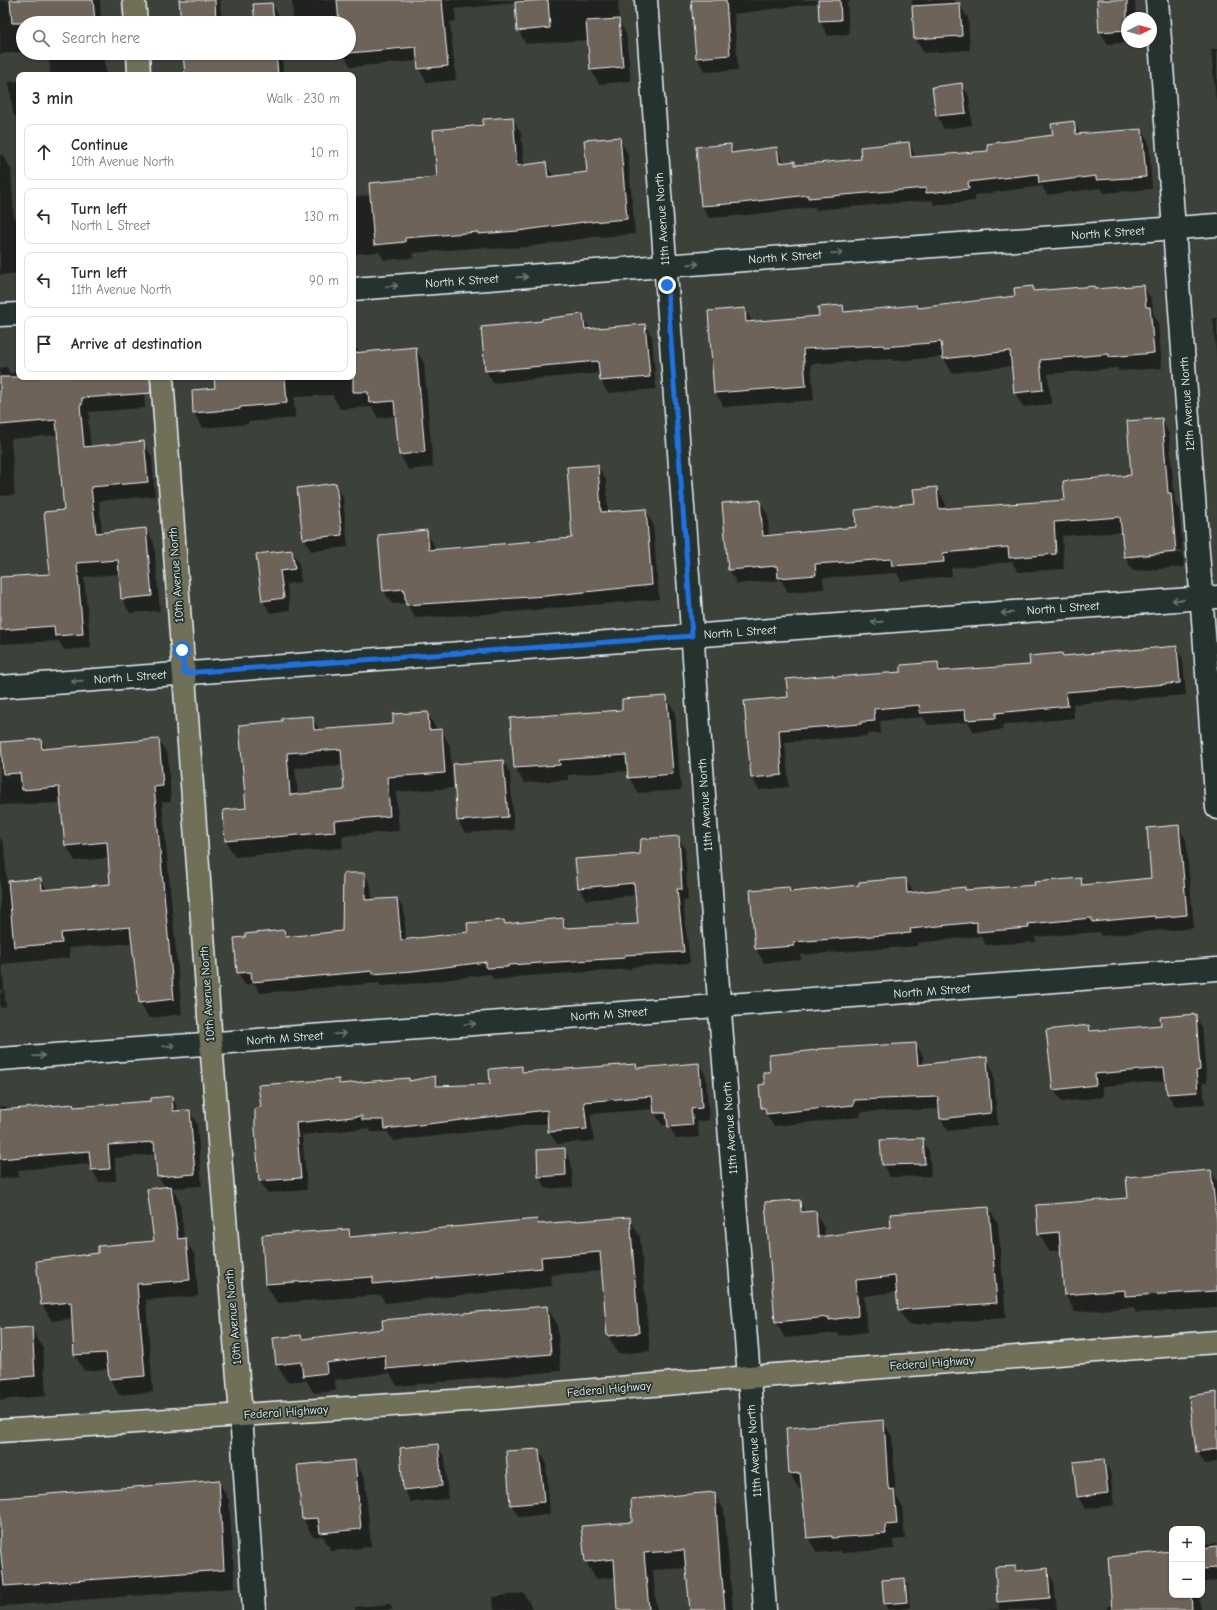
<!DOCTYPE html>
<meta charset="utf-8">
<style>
:root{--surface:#fff;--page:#f2f2f3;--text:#2b2b33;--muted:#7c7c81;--line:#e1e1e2}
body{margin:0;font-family:"Comic Neue",sans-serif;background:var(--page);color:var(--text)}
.controls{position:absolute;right:12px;bottom:12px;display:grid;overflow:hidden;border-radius:8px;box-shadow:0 1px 3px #0004}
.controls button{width:36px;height:36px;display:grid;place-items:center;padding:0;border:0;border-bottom:1px solid var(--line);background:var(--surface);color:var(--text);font:20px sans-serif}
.compass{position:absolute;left:1121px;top:12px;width:36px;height:36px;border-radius:50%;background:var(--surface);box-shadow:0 1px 3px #0004;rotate:84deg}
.stop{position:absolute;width:12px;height:12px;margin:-9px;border:3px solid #1a73e8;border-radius:50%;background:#fff}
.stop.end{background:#1a73e8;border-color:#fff;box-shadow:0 1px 4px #0008}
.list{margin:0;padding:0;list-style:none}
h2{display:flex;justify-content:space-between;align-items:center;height:52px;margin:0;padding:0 16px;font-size:17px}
h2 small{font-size:13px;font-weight:400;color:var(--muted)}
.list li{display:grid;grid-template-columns:26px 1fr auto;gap:12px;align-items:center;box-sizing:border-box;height:56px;margin:0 8px 8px;padding:0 8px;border:1px solid var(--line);border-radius:8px}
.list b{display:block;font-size:15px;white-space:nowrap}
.list p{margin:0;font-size:13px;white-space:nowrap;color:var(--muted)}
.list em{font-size:13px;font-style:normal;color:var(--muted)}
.icon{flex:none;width:22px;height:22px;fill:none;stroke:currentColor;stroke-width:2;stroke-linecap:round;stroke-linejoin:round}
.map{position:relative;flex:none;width:1217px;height:1610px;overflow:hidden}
.search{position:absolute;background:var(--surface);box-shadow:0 1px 3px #0004;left:16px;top:16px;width:340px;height:44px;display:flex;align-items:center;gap:10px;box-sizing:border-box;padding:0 14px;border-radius:22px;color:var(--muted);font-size:15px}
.panel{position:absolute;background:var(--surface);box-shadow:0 1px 3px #0004;left:16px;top:72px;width:340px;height:308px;border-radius:8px}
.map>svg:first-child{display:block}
.shadow{fill:#0007;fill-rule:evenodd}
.building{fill:#6e6359;stroke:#e8f1f8;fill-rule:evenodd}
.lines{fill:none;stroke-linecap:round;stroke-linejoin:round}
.minor-casing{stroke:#e8f1f8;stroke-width:25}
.major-casing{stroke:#e8f1f8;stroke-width:25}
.minor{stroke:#26332d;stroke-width:22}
.major{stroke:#706f59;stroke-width:22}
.oneway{stroke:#6a7674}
.route{stroke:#1a73e8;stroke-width:5}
.labels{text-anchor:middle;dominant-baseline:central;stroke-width:3.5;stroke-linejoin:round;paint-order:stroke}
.street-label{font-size:12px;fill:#e8f1f8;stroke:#26332d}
</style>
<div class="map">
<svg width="1217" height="1610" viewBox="0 0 1217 1610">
<rect width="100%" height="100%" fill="#3c413a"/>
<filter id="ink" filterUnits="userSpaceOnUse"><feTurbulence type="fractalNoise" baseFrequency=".025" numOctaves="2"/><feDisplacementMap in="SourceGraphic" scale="8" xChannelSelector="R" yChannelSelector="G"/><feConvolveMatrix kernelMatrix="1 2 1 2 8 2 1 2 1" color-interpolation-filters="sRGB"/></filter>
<g filter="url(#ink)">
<g class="shadow">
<path d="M0,0h100l1,23h-78v29l-23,2z"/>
<path d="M180,0h40l2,23h-40z"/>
<path d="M292,0h326l1,21 7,13 5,47 -32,3 -8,-14 -3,-30 -62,4 -8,-14 -2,-27 -61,6 1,12 -6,1 6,58 -29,3 -8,-14 -1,-8 -67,6 -8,-14h6v-30h-53l-3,-4z"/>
<path d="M692,0h158v2l-3,1 2,31 -21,2 -8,-15 -1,-18 -85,11 4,56 -33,2 -8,-14z"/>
<path d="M912,0h43v4h4l9,14 2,32 -46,3 -9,-14z"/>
<path d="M1098,0h37l1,18h-9v24h11l-30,2 -8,-12z"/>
<path d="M272,4l7,12 1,7h-24z"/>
<path d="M1211,49h6v53l-1,-2z"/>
<path d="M49,53h55l2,22h-56z"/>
<path d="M184,53h98l1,22h-97z"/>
<path d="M19,81v41l-6,-9 -4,-31z"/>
<path d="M962,84l7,12 3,29 -28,4 -7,-13 -4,-28z"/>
<path d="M512,118l9,15 3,33 21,-3 9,14 34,-4 31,-35 9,16 7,80 -34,3 -1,-1 -73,11 -39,2 -1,-2 -74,6 1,5 -30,2 -5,-8 -26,2v-57l18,-2 67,-17 46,-52z"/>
<path d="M1073,122l8,13 61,-5 7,13 3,46 -48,4 -3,-5 -54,7 -5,-9 -67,9v6l-41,4 -2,-5 -116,10 -1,-3 -67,8 -39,3 -7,-12 28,-61 5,9 41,-6 8,16 10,-2 2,4 66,-6 47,-17 7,15 73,-6 65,-16z"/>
<path d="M0,155h3l8,14 3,50 5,-1v55l-19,2z"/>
<path d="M1143,286l9,14 1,13 5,9 4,46 -43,3 -2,-3 -69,6 3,30 -28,3 -8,-14 -3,-27 -60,7 -9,-16 -50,4 -1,-2 -81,5 3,36 -90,7 -9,-15 30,-83 7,13 68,-5 23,-11 3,6 71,-6 2,3 97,-12 16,-10 3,4 59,-4 2,3z"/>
<path d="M582,315l8,14 55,-4 7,12 4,52 -48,4 -8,-13v-7l-107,10 -7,-12 58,-49z"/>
<path d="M1213,318h4v44v-1z"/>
<path d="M353,343l6,10 56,-5 9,15 9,104 -25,3 -8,-16 -4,-38 -18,2 -6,-11 -32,2 -8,-14 -38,2 1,21 -47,4v2l-45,4 -9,-15 22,-24 -1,-12h138z"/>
<path d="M7,367l3,6 9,-1v5h124l2,31 -56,4 1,7h-2l3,28 52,-5 9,15 3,39 -56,5 3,32 44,-4 8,14 6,68 -30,2 -8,-14 -2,-25 -36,3 7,71 -27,2 -5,-9 -59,3v-66l51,-3 15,-64 -8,-76 -47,4 4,56 -15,1v-128z"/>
<path d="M1161,419l8,15 6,69 4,5 5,59 -51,4 -8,-14 -3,-25 -60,4 2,33 -46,3 -6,-10 -61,6 1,8 -51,5 -4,-8 -74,5 1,11 -36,3 -7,-12 -44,4 -8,-15 30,-68 9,14 1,22 88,-9 59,-24 21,-16 8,14 1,7 120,-8 66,-25zM1181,551v2l-51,5v-2z"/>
<path d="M598,466l8,14 2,32 37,-2 8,14 6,75 -160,14 -84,5 -8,-15 -15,1 -8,-13 42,-60 8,14 1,5 138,-11z"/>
<path d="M336,484l7,13 5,50 -37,4 -7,-12z"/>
<path d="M292,551l7,12 2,19 -14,2 3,26 -20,3 -7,-13 -6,-45z"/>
<path d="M1176,647l7,12 3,36 -113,9 1,14 -72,7 1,5 -29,2 -6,-10 -40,3 -5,-8 -43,4 1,12 -13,1v2l-83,6 4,45 -30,3 -7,-13 37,-79 45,-20 68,-6 36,-9 5,9 88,-6 31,-12 1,2z"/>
<path d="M666,697l9,15 6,78 -43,3 -9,-15 -1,-7 -60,4v5l-44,3 -9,-15 -4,-49 112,-8z"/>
<path d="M427,713l10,17h4l9,16 3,42 -57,4 3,39 -57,5 1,12 -108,9 -9,-16 21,-32 36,-87 29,-5 8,14 74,-6zM344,765l1,26 -47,4 -3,-27z"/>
<path d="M41,740l5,10 113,-10 9,16 3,46h-9l20,212 -33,4 -9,-15 -7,-60 -64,5 1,10 -68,6 4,43 -6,1v-15l3,-1 -1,-2 -2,1v-154l4,8 3,37 34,-3 6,11 64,-5 -2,-27 -34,3 -9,-16 -4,-42 -62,2v-61z"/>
<path d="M503,761l7,12 4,57 -49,3 -7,-12z"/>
<path d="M1178,826l8,14 8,88 -30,3 -1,-1 -62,6 -2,-4 -64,5 1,5 -50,3 -5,-9 -64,7 1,3 -117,9v5l-37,3 -8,-14 -4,-58 37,-3 3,5 68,-7 45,-7 9,14 50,-5 2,3 70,-5 45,-7 3,7 68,-7z"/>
<path d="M678,837l7,12 3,51 -5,1 7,62 -59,4 1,2 -118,8v1l-20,2 -4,-6 -70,9 -39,3 -2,-3 -119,10 -5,-9 -10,1 -7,-12 -3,-34 49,-8 3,7 56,-6 22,-58 6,12 1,15 25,-2 7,11 2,31 63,-9 35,-11 2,3 57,-4 5,9 71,-4 -3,-30 -50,5 -7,-12 -3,-28 65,-5z"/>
<path d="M1195,1015l7,12 5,56h-4l2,21 -30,2 -7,-12 -2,-13 -64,5 1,11 -41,5 -8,-12 -7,-59 41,-5 4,6 70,-6z"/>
<path d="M916,1044l7,12v9l63,-7 7,13 5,54 -50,6 -7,-12 -1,-10 -80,3 1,5 -87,9 -12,-18 -2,-22z"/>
<path d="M699,1064l7,12 3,44 -12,2 2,15 -23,2 -7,-14h-7l-7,-12 -1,-4 -64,5 4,27 -37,3 -8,-12v-9l-156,18 -5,-9h-17l-3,-4 -66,7 5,55 -40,3 -7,-12 -4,-52 82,-49 3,5 68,-6 1,3 24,-5 6,10 51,-2 30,-17 4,5 111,-8 2,4z"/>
<path d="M172,1097l7,15 10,-1 8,12 5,63 -30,2 8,15 4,36 11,16 3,41 -52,4 7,92 -34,3 -9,-16 -1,-10 -25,2 -9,-16 -2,-37 -21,3 -10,-16 57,-51 56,-12 10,-55 -7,-10 -2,-23 -41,4 1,23 -17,1 -7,-12 -1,-6 -73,6 1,7 -19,2v-73h5l3,5 65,-6 2,3 77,-6z"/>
<path d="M922,1139l7,12 2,25 -41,1 -7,-12z"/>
<path d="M564,1149l7,13 2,25 -27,2 -7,-12z"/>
<path d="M1211,1171l6,10v127l-81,5 -3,-6 -58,5 -10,-18 -4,-44 -12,1 -10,-18 90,-35zM1064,1231v2l-18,1v-2z"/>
<path d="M799,1201l7,12 9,-1 9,16 1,9 67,-9 97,-20 9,16 8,94 -98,7 -9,-16 -1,-17 -34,4 3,36 -28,4 -1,-3 -53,5 -9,-16z"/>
<path d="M629,1218l11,19 10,114 -32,3 -10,-19 -6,-64 -51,4 1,11 -167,17 -4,-8 -104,8 -11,-19 -3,-48 86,-6 4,7 184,-17 3,5z"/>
<path d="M547,1307l10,17 4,47 -164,15 -7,-13 -55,7 1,11 -22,2 -8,-13 -19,2 -10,-17 24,-29 2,4 81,-10z"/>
<path d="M31,1328l12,20 3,48 -46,4v-70z"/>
<path d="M1217,1393v69l-12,2 -8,-13z"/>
<path d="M883,1421l9,16 4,59 6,10 3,33 -12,1 1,9 -52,4 -2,-2 -23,2 -9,-15 -5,-49h-4l-9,-15z"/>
<path d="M437,1445l8,13 3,41 -37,3 -7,-13z"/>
<path d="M539,1450l7,12 4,52 -31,3 -8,-13z"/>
<path d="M1103,1460l7,12 4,33 -29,4 -7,-12z"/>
<path d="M355,1461l10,18 6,68 -40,4 -8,-15 -10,1 -10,-18z"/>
<path d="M218,1481l11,19 6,88 -230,18v1h-5v-108z"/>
<path d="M714,1493l10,17 9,100h-42l-4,-42 -34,2 4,40h-39l-2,-33 -20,2 -10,-17 47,-39z"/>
<path d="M1217,1543v38l-15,1v-38z"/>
<path d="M1172,1552v43h27l2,15h-93l-1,-4h5z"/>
<path d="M1015,1567l3,5 29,-2 7,12 3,28h-72l14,-1 -3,-41z"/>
<path d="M904,1579l4,6 2,23 -22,2 -3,-6 -2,-23z"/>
<path d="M524,1593l7,13 1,4h-38l-1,-13z"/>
<path d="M390,1604l3,6h-38v-3z"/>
</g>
<g class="building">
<path d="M10,0h83l2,23h-83z"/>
<path d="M179,0h36l1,23h-35z"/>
<path d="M337,0h105l6,66 -30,3 -2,-22 -67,6v-30h-10z"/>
<path d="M548,0l2,28 -33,3 -2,-29z"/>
<path d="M691,0h35l4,55 -34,3z"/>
<path d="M818,0h22l1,20 -22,1z"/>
<path d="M1097,0h30v30l-28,2z"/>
<path d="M272,3l2,20h-19l-2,-19z"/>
<path d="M960,3l2,33 -48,3 -2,-33z"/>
<path d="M619,19l4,48 -33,3 -4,-49z"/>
<path d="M183,53h93l2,22h-93z"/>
<path d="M962,83l4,30 -30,3 -4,-29z"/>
<path d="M513,117l4,49 29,-4 2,15 39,-5 -3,-32 36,-3 7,82 -36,3v-1l-73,10 -40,3v-2l-73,6v4l-31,3 -5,-62 68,-6 -4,-47 50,-5v-6z"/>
<path d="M1074,121l2,13 66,-5 4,48 -50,3v-4l-57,7 -1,-9 -70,8 1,7 -43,4v-5l-118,10v-3l-67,8 -40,3 -5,-59 35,-3v9l46,-6 2,16 16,-2v4l66,-6 -1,-12 49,-5 2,15 77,-6 -1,-7 66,-9 -2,-11z"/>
<path d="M1144,285l2,22h4l4,46 -45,4v-3l-69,6 3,30 -29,3 -4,-42 -67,8 -2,-17 -57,5 -1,-2 -80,4 3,37 -92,7 -6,-82 37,-3 1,14 73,-6 -1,-9 25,-2 1,7 73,-7 1,3 97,-12 -1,-8 19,-2v5l62,-5v3z"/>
<path d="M583,314l2,15 60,-5 5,53 -50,4 -2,-20 -113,10 -4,-44 61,-6v-2z"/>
<path d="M416,347l9,105 -26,3 -5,-54 -25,2 -1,-11h-15v-39z"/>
<path d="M0,377h150l1,16 -69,5v7h-2l4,42 60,-6 4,41 -57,5 5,46 50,-5 6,68 -31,3 -3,-39 -41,3 6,71 -28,2 -1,-10 -54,4v-53l50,-3 -6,-62 20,-2 -8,-90 -56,5z"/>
<path d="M214,377h71l2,26 -47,4v2l-47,4 -1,-23 23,-2z"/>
<path d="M1162,418l6,75h3l5,59 -52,5 -4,-40 -66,5 2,32 -47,4 -1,-11 -65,6 1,9 -52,4 -1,-7 -76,5 1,11 -38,3 -1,-12 -49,4 -6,-67 38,-3 3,36 93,-9 -1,-17 60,-7 -2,-14 24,-2 2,22 126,-9 -2,-19 68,-6 -4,-54z"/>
<path d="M598,465l3,47 45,-3 6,76 -106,11 -140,9 -2,-16 -21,2 -5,-56 49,-5 2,20 143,-12 -5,-71z"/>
<path d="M336,483l6,52 -39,4 -6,-51z"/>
<path d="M292,550l3,19 -15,2 4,27 -22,3 -6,-47z"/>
<path d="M1177,646l3,37 -114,9 2,14 -72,7v5l-30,2 -1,-10 -45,3 -1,-8 -45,4 1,12 -14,1v2l-82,6 3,45 -31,3 -7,-77 44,-4 -2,-18 47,-4v2l68,-5v-7l37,-3 1,9 91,-6 -1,-9 33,-3 1,3z"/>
<path d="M667,696l6,78 -45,4 -2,-23 -67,5 1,5 -46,3 -4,-50 112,-8v-11z"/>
<path d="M428,712l1,18 13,-1 3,44 -58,4 3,39 -56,5 1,11 -110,9 -2,-31 23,-2 -7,-83 43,-4v-3l31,-2 1,14 79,-6v-10zM341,749l3,41 -54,5 -3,-42z"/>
<path d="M41,739l1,10 117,-10 4,47 -9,1 20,212 -35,4 -9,-76 -69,6 1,10 -48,4 -6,-66 33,-3 1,12 68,-6 -3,-42 -42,4 -6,-59 -37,3 -2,-17 -17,1 -2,-32z"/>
<path d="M503,760l5,57 -51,4 -4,-57z"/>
<path d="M1179,825l8,90 -32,3v-2l-63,6v-4l-64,6 1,4 -52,4v-10l-67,7 1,4 -117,9v4l-39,3 -5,-59 39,-3 1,5 69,-7v-3l47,-4 1,15 58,-6v3l70,-5 -1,-3 47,-4 1,7 69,-7 -4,-50z"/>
<path d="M679,836l3,53h-5l7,63 -59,3v3l-117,7v2l-22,1v-6l-73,9 -40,3v-3l-121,11 -1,-10 -14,1 -3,-35 11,-1v-3l39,-4 1,7 57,-6 1,-58h22v27l32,-2 4,42 67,-8 -1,-9 37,-3 1,4 58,-6 1,10 74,-4 -4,-41 -56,5 -3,-29 65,-5 1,-15z"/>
<path d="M1196,1014l4,56 -4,1 2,21 -31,2 -3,-26 -69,6 1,11 -43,5 -7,-60 43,-5 1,6 71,-6 -1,-8z"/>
<path d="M916,1043l2,22 69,-8 4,56 -51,6 -2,-22 -84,3v5l-88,9 -1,-6h-4l-2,-23 6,-1 -2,-12h7l-1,-17 48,-5v-1z"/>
<path d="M699,1063l3,45 -11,1 2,16 -25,2 -2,-14h-12l-2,-17 -68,6 3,27 -39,3 -1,-22 -162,19 -1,-9h-22v-4l-66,7 5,55 -42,3 -4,-52v-21l6,-1 -3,-22 81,-6v5l70,-6v3l26,-5 1,10 54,-2 -1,-15 33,-3v6l114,-8 1,4z"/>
<path d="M172,1096l1,15 17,-1 5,64 -38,3 -3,-35 -46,3 2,24 -19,1 -2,-19 -89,8v-49l73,-6 1,3 77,-6v-3z"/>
<path d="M923,1138l2,26 -43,1 -2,-25z"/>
<path d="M565,1148l1,27 -28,2 -1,-27z"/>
<path d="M1211,1170l6,52v69l-92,5v-6l-61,5 -5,-63 -21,2 -2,-29 92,-7 -2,-21z"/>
<path d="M171,1186l7,53 8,-1 4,42 -53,4 8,92 -36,3 -3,-26 -32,2 -3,-53 -30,3 -5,-44 62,-8v-7l56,-5 -7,-52z"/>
<path d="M800,1200l1,12 15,-1 2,26 73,-10 -1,-13 99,-7 8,96 -99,7 -3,-34 -39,4 2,36 -29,4v-3l-54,5 -10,-120z"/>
<path d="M630,1217l9,116 -32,3 -7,-84 -59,5 1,11 -169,16v-7l-108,7 -3,-49 87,-6 1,8 187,-18 1,5z"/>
<path d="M547,1306l4,48 -165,15 -1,-14 -59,8 1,10 -24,3 -2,-14 -25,3 -3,-27 28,-3 1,4 81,-10 -1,-9z"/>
<path d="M32,1327l3,49 -34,3 -1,-50z"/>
<path d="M1217,1392v57l-21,3 -7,-56z"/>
<path d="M884,1420l4,67 2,3 4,-1 3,35 -12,1 1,9 -54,4v-2l-25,2 -7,-65 -11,1 -3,-46z"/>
<path d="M438,1444l4,42 -39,4 -3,-42z"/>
<path d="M539,1449l5,53 -34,3 -4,-54z"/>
<path d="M1104,1459l4,34 -31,4 -4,-35z"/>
<path d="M355,1460l6,69 -41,4 -2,-15 -16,1 -5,-54z"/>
<path d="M219,1480l5,90 -220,16 -4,-41v-47z"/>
<path d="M715,1492l6,86h1l3,32h-35l-6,-60 -40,3 5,57h-32l-3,-51 -29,3 -4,-36 51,-4 -1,-23z"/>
<path d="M1217,1546v22l-15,1v-21z"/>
<path d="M1172,1551v44h19l1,15h-80l-4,-53z"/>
<path d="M1016,1566v5l32,-3 2,30 -53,4 -2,-35z"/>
<path d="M905,1578l2,24 -23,2 -2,-24z"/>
</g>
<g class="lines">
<defs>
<g id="minor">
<path d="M646,0l72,987 31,390 16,233"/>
<path d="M1157,0l60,808"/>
<path d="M353,289l864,-64"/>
<path d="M0,315l19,-1"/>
<path d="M0,687l1217,-90"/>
<path d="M0,1059l1217,-90"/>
<path d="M241,1415l13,195"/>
</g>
<g id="major">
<path d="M134,0l2,23"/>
<path d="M138,53l1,22"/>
<path d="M162,377l49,666 30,372"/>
<path d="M0,1431l498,-33 251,-21 468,-35"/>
</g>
</defs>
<use href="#minor" class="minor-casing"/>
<use href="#major" class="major-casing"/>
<use href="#minor" class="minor"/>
<use href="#major" class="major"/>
</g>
<defs><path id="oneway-shaft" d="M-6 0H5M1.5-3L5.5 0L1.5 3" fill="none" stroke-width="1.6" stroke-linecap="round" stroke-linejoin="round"/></defs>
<g class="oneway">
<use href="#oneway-shaft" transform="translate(837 253) rotate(-4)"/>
<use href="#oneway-shaft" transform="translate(693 264) rotate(-4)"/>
<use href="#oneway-shaft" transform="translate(522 277) rotate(-4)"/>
<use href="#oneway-shaft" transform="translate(392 286) rotate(-4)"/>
<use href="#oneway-shaft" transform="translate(1178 600) rotate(176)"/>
<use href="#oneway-shaft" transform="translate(1007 613) rotate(176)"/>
<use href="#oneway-shaft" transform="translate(877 622) rotate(176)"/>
<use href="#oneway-shaft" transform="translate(77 681) rotate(176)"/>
<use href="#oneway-shaft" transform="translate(470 1024) rotate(-4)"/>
<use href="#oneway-shaft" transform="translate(340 1034) rotate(-4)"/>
<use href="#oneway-shaft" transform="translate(169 1046) rotate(-4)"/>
<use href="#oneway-shaft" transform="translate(39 1056) rotate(-4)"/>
</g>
</g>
<g class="lines" filter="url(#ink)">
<path class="route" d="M182,650l2,23 508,-37 -25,-351"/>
</g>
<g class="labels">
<g class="street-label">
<text transform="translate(662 219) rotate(-94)">11th Avenue North</text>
<text transform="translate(1108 233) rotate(-4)">North K Street</text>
<text transform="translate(785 257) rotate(-4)">North K Street</text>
<text transform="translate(462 281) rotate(-4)">North K Street</text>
<text transform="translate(1187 404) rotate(-94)">12th Avenue North</text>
<text transform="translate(176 575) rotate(-94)">10th Avenue North</text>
<text transform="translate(1063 608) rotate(-4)">North L Street</text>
<text transform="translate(740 632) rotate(-4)">North L Street</text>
<text transform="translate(130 677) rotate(-4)">North L Street</text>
<text transform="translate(705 805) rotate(-94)">11th Avenue North</text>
<text transform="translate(932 991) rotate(-4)">North M Street</text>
<text transform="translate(207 994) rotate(-94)">10th Avenue North</text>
<text transform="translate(609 1014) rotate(-4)">North M Street</text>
<text transform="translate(285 1038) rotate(-4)">North M Street</text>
<text transform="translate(730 1128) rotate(-94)">11th Avenue North</text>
<text transform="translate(233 1317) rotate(-95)">10th Avenue North</text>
<text transform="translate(932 1363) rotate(-4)">Federal Highway</text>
<text transform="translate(609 1389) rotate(-5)">Federal Highway</text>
<text transform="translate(286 1412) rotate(-4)">Federal Highway</text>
<text transform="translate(754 1451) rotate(-94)">11th Avenue North</text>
</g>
</g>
</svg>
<div class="controls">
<button>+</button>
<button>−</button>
</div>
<svg class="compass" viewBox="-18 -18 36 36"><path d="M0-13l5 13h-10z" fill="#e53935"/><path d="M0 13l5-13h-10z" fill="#7c7c81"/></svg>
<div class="stop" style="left:182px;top:650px"></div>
<div class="stop end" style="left:667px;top:285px"></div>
<div class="search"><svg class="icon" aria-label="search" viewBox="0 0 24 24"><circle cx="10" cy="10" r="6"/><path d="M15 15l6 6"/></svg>Search here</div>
<section class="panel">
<h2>3 min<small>Walk · 230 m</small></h2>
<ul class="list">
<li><svg class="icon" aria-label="ahead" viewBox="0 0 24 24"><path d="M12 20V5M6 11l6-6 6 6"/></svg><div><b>Continue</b><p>10th Avenue North</p></div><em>10 m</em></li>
<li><svg class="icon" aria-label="left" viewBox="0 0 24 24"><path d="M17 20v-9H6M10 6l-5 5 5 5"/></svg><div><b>Turn left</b><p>North L Street</p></div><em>130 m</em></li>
<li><svg class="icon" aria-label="left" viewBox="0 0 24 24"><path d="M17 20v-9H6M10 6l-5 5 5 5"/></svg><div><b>Turn left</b><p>11th Avenue North</p></div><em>90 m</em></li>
<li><svg class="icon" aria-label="arrive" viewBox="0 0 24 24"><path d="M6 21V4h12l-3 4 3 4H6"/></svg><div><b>Arrive at destination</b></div></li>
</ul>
</section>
</div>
